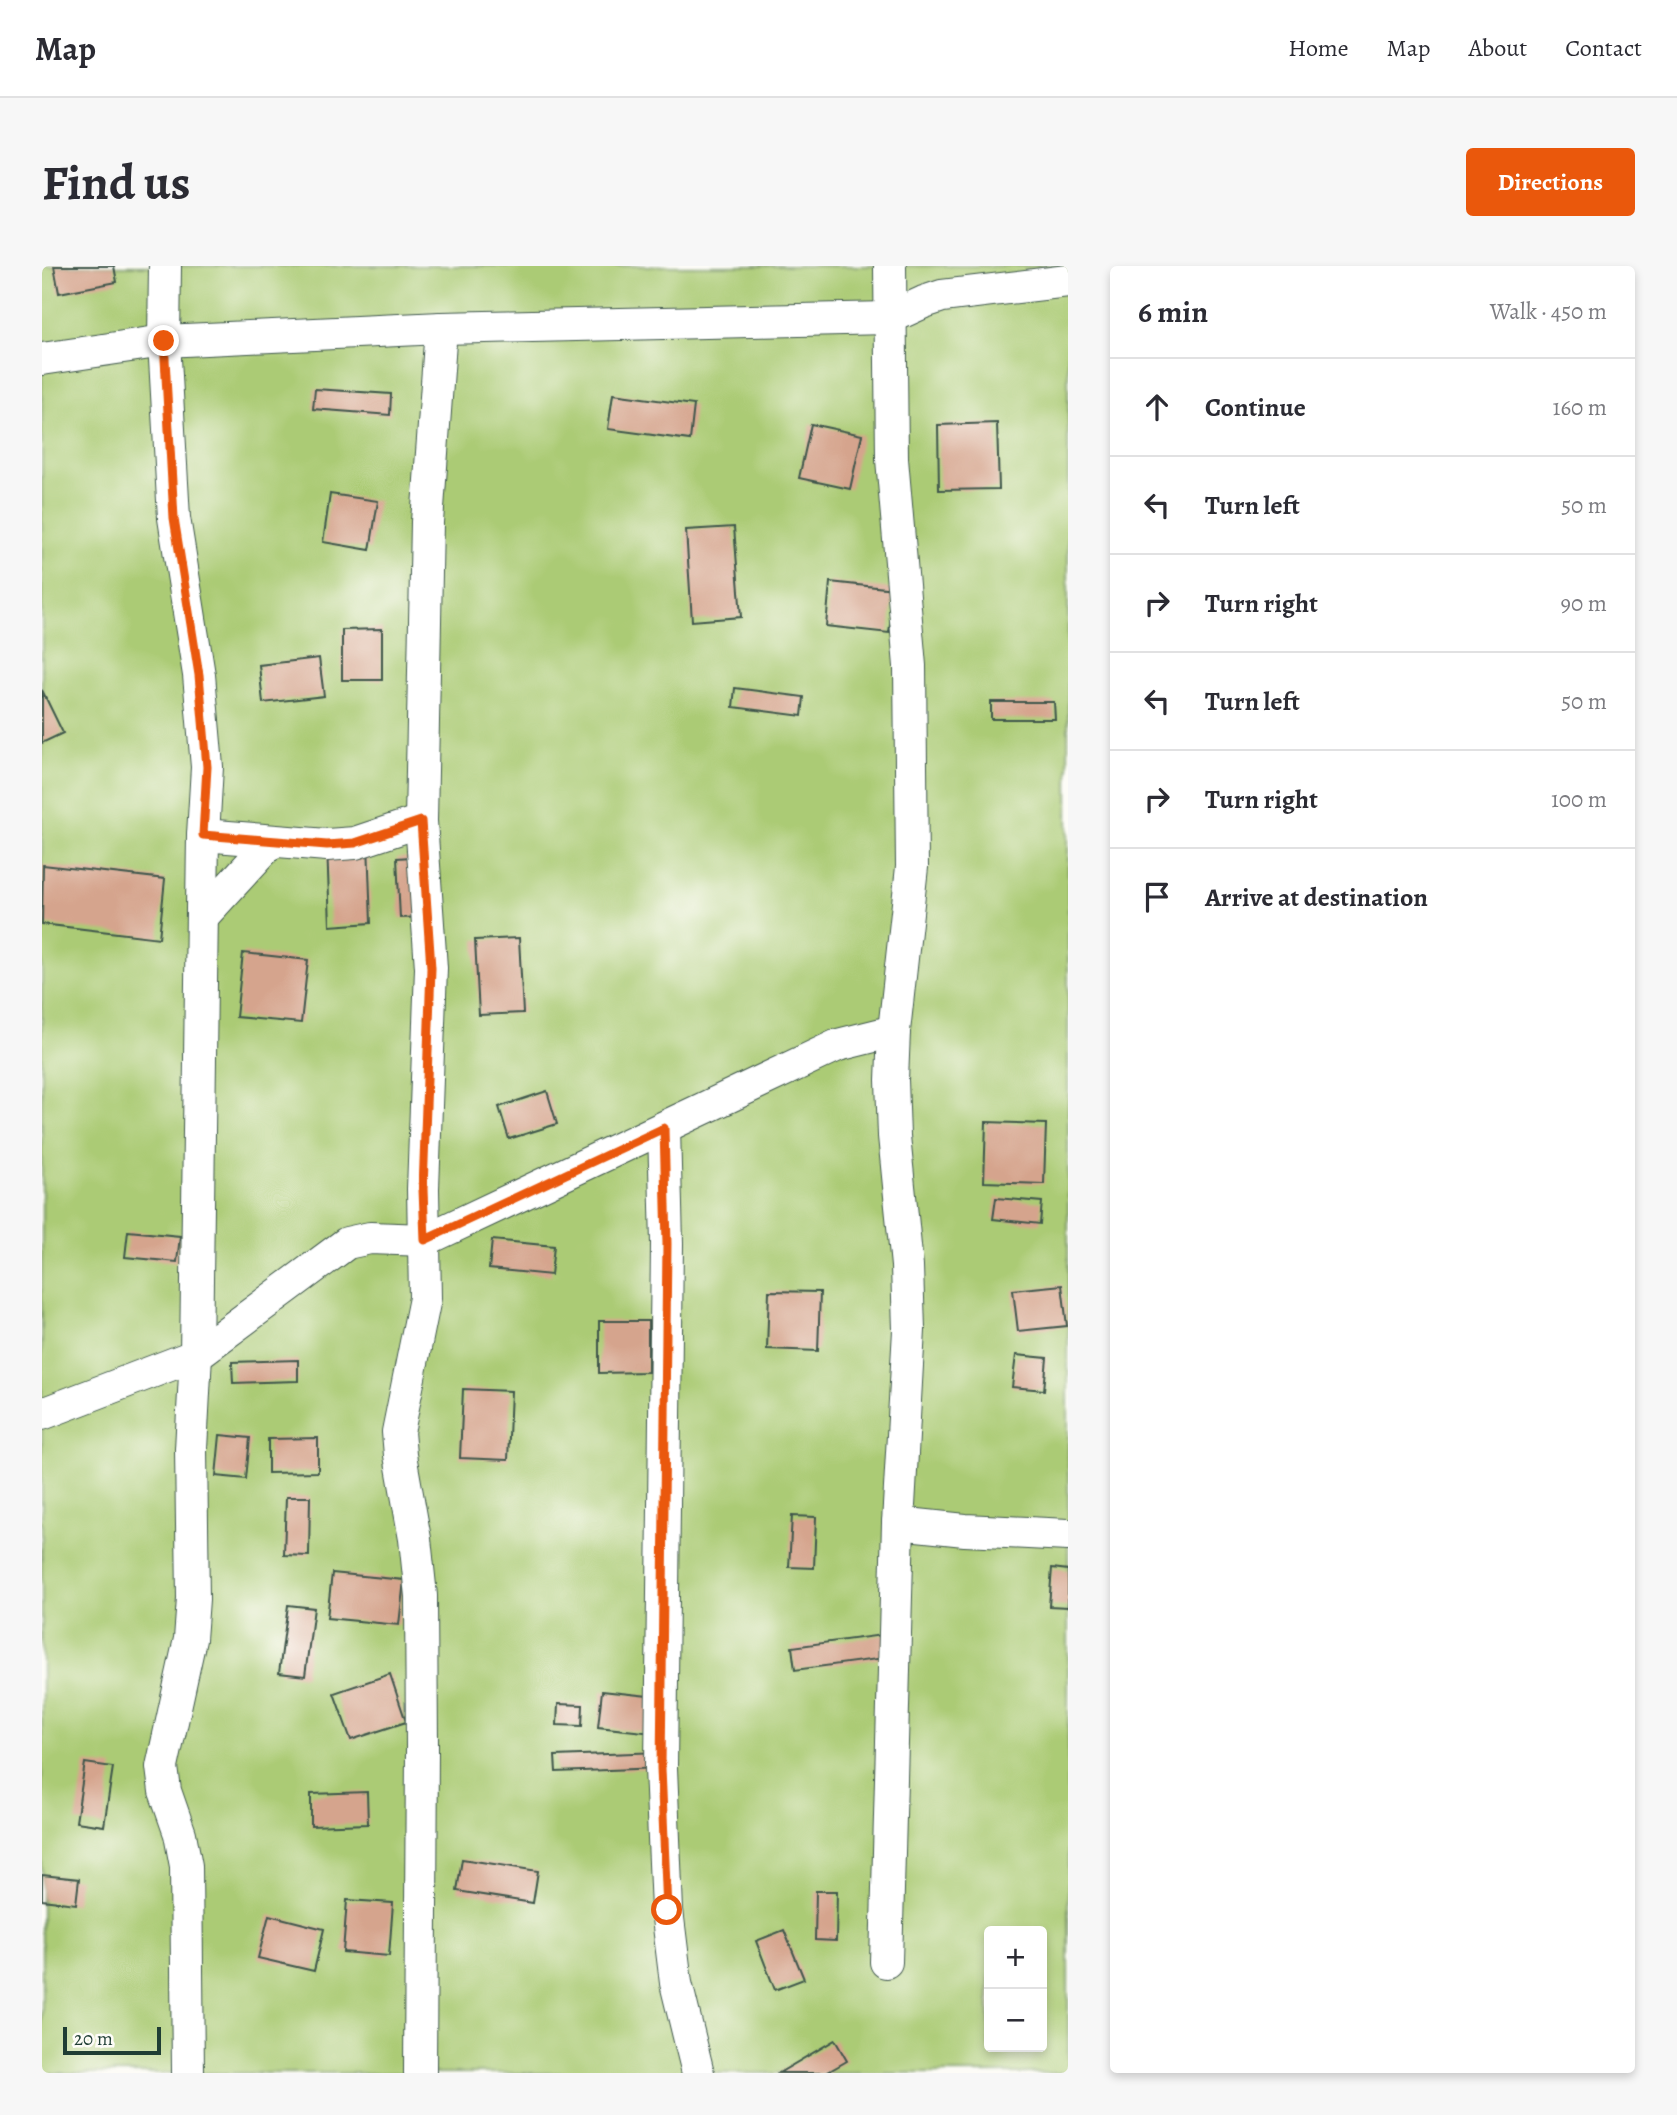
<!DOCTYPE html>
<meta charset="utf-8">
<style>
:root{--surface:#fff;--page:#f7f7f7;--text:#2b2b33;--muted:#7c7c81;--line:#e1e1e2;--accent:#ea580c}
body{margin:0;font-family:Alegreya,serif;background:var(--page);color:var(--text)}
.controls{position:absolute;right:21px;bottom:21px;display:grid;overflow:hidden;border-radius:7px;box-shadow:0 4px 10px #0003}
.controls button{width:63px;height:63px;display:grid;place-items:center;padding:0;border:0;border-bottom:2px solid var(--line);background:var(--surface);color:var(--text);font:35px sans-serif}
.scale{position:absolute;left:21px;bottom:18px;width:98px;box-sizing:border-box;padding-left:7px;border:4px solid #1f3d34;border-top:0;font-size:19px;line-height:24px;white-space:nowrap;color:#1f3d34;-webkit-text-stroke:5px #fdfcf7;paint-order:stroke}
.stop{position:absolute;width:21px;height:21px;margin:-16px;border:5px solid #ea580c;border-radius:50%;background:#fff}
.stop.end{background:#ea580c;border-color:#fff;box-shadow:0 2px 7px #0008}
.list{margin:0;padding:0;list-style:none}
h2{display:flex;justify-content:space-between;align-items:center;height:91px;margin:0;padding:0 28px;font-size:30px}
h2 small{font-size:23px;font-weight:400;color:var(--muted)}
.list li{display:grid;grid-template-columns:46px 1fr auto;gap:21px;align-items:center;box-sizing:border-box;height:98px;padding:0 28px;border-top:2px solid var(--line)}
.list b{display:block;font-size:26px;white-space:nowrap}
.list em{font-size:23px;font-style:normal;color:var(--muted)}
.icon{flex:none;width:38px;height:38px;fill:none;stroke:currentColor;stroke-width:2;stroke-linecap:round;stroke-linejoin:round}
.map{position:relative;flex:none;width:1026px;height:1807px;overflow:hidden;border-radius:7px}
header{display:flex;align-items:center;gap:42px;box-sizing:border-box;height:98px;padding:0 35px;background:var(--surface);border-bottom:2px solid var(--line)}
header strong{font-size:33px}
nav{display:flex;gap:38px;margin-inline-start:auto;font-size:24px}
.intro{display:flex;align-items:center;justify-content:space-between;box-sizing:border-box;height:168px;padding:0 42px}
h1{margin:0;font-size:49px}
.button{padding:18px 32px;border-radius:7px;background:var(--accent);color:#fff;font-size:24px;font-weight:700}
main{display:flex;gap:42px;padding:0 42px}
aside{flex:1;background:var(--surface);border-radius:7px;box-shadow:0 4px 10px #0003}
.map>svg:first-child{display:block}
.green{fill:#abcb74;stroke:#658454;stroke-width:2;fill-rule:evenodd}
.building{fill:#d5a48d}
.lines{fill:none;stroke-linecap:round;stroke-linejoin:round}
.minor-casing{stroke:#3f574c;stroke-width:34}
.minor{stroke:#fff;stroke-width:32}
.route{stroke:#ea580c;stroke-width:9}
</style>
<header>
<strong>Map</strong>
<nav><a>Home</a><a>Map</a><a>About</a><a>Contact</a></nav>
</header>
<div class="intro"><h1>Find us</h1><a class="button">Directions</a></div>
<main>
<div class="map">
<svg width="1026" height="1807" viewBox="0 0 1026 1807">
<rect width="100%" height="100%" fill="#fdfcf7"/>
<filter id="ink" filterUnits="userSpaceOnUse"><feTurbulence type="fractalNoise" baseFrequency=".0143" numOctaves="2"/><feDisplacementMap in="SourceGraphic" scale="14" xChannelSelector="R" yChannelSelector="G"/><feConvolveMatrix kernelMatrix="1 2 1 2 8 2 1 2 1" color-interpolation-filters="sRGB"/></filter>
<filter id="wash" filterUnits="userSpaceOnUse"><feTurbulence type="fractalNoise" baseFrequency=".00686" numOctaves="4" result="noise"/><feDisplacementMap in="SourceGraphic" scale="28" xChannelSelector="R" yChannelSelector="G"/><feGaussianBlur stdDeviation="1.57" result="paint"/><feColorMatrix in="noise" values="0 0 0 0 0 0 0 0 0 0 0 0 0 0 0 0 0 1.4 0 .05"/><feComposite in="paint" operator="in"/></filter>
<g filter="url(#wash)">
<rect width="100%" height="100%" fill="#f2edd7"/>
<path class="green" d="M0,0h1026v1807h-1026zM947,1665h53v116h-53z"/>
<g id="blocks">
<g class="building">
<path d="M12,0h60l3,16 -58,11z"/>
<path d="M273,123l76,5 -1,21 -77,-6z"/>
<path d="M571,128l81,11 -4,35 -82,-11z"/>
<path d="M955,157l2,66 -60,1 -1,-65z"/>
<path d="M769,158l51,11 -12,54 -51,-11z"/>
<path d="M288,228l48,7 -8,49 -47,-8z"/>
<path d="M692,261l7,90 -49,4 -6,-91z"/>
<path d="M788,316l64,7 -5,44 -63,-7z"/>
<path d="M340,363v51h-40v-50z"/>
<path d="M277,392l5,38 -61,7 -4,-38z"/>
<path d="M693,422l69,9 -2,19 -69,-9z"/>
<path d="M0,424l21,43 -21,10z"/>
<path d="M949,436h63l1,17h-64z"/>
<path d="M326,577l3,80 -41,3 -3,-81z"/>
<path d="M384,590l3,61 -29,1 -3,-60z"/>
<path d="M1,599l122,14 -6,59 -117,-14z"/>
<path d="M477,672l4,75 -44,2 -4,-75z"/>
<path d="M201,687l65,7 -7,63 -65,-6z"/>
<path d="M505,825l10,33 -48,15 -10,-32z"/>
<path d="M944,856l60,2 -2,60 -60,-2z"/>
<path d="M954,932l46,4 -2,22 -47,-5z"/>
<path d="M86,965l52,5 -3,26 -52,-5z"/>
<path d="M450,974l62,6 -3,29 -62,-6z"/>
<path d="M1020,1019l5,41 -49,5 -5,-41z"/>
<path d="M727,1025l51,1 -2,59 -51,-2z"/>
<path d="M557,1055h49v51l-49,1z"/>
<path d="M974,1089l31,3 -3,32 -32,-3z"/>
<path d="M256,1094v21l-65,2 -1,-21z"/>
<path d="M421,1123l48,2 -3,69 -48,-2z"/>
<path d="M178,1169l30,3 -4,41 -30,-3z"/>
<path d="M276,1172v34l-50,1v-34z"/>
<path d="M244,1231h24l-1,59 -25,-1z"/>
<path d="M750,1250l24,1 -2,51 -25,-1z"/>
<path d="M1010,1302l16,2v37l-19,-1z"/>
<path d="M290,1307l72,7 -5,45 -72,-7z"/>
<path d="M246,1339l26,3 -9,68 -26,-3z"/>
<path d="M855,1367l3,23 -105,14 -3,-23z"/>
<path d="M348,1408l16,48 -55,18 -17,-47z"/>
<path d="M560,1425l55,6 -4,36 -55,-6z"/>
<path d="M516,1438l25,1 -1,21 -25,-1z"/>
<path d="M618,1486l1,16 -105,4 -1,-16z"/>
<path d="M43,1497l28,4 -9,59 -28,-4z"/>
<path d="M325,1526l1,32 -57,2v-32z"/>
<path d="M420,1593l76,12 -5,32 -76,-12z"/>
<path d="M0,1609l37,4 -3,25 -34,-4z"/>
<path d="M774,1625h21l-1,50 -21,-1z"/>
<path d="M305,1634l46,3 -4,53 -46,-4z"/>
<path d="M227,1649l55,14 -10,42 -56,-13z"/>
<path d="M742,1664l20,49 -29,11 -19,-49z"/>
<path d="M793,1774l12,21 -21,12h-47z"/>
</g>
</g>
</g>
<g filter="url(#ink)">
<use href="#blocks" fill-opacity="0" stroke="#3f574c" stroke-width="2"/>
<g class="lines">
<defs>
<g id="minor">
<path d="M123,0l-1,75 10,177 25,157 8,92 -4,68 -7,520 -5,94 2,150 -3,40 -28,128 3,24 15,43 6,32 2,207"/>
<path d="M0,93l122,-18 277,-13 448,-10 35,-16 18,-6 126,-15"/>
<path d="M161,569l124,10 28,-2 66,-22"/>
<path d="M160,651l70,-76"/>
<path d="M622,862l3,116 -6,524 6,142 9,73 22,90"/>
<path d="M0,1148l154,-59 151,-112 23,-5 55,2 413,-195 56,-14"/>
<path d="M856,1257l67,7 103,5"/>
<path d="M844,1696l12,-439 11,-193 -2,-64 -13,-130 -2,-56 2,-49 18,-164 -2,-201 -18,-207 -2,-193"/>
<path d="M378,1807l2,-325 -1,-152 -6,-57 -15,-84 -2,-23 27,-134 -2,-109 8,-221 -10,-147 6,-299 14,-194"/>
</g>
</defs>
<use href="#minor" class="minor-casing"/>
<use href="#minor" class="minor"/>
</g>
</g>
<g class="lines" filter="url(#ink)">
<path class="route" d="M122,75l10,177 25,157 8,92 -4,68 124,10 28,-2 66,-22 10,147 -8,221 2,51 239,-112 3,116 -6,524 6,142"/>
</g>
</svg>
<div class="controls">
<button>+</button>
<button>−</button>
</div>
<div class="scale">20 m</div>
<div class="stop" style="left:625px;top:1644px"></div>
<div class="stop end" style="left:122px;top:75px"></div>
</div>
<aside>
<h2>6 min<small>Walk · 450 m</small></h2>
<ul class="list">
<li><svg class="icon" aria-label="ahead" viewBox="0 0 24 24"><path d="M12 20V5M6 11l6-6 6 6"/></svg><div><b>Continue</b></div><em>160 m</em></li>
<li><svg class="icon" aria-label="left" viewBox="0 0 24 24"><path d="M17 20v-9H6M10 6l-5 5 5 5"/></svg><div><b>Turn left</b></div><em>50 m</em></li>
<li><svg class="icon" aria-label="right" viewBox="0 0 24 24"><path d="M7 20v-9h11M14 6l5 5-5 5"/></svg><div><b>Turn right</b></div><em>90 m</em></li>
<li><svg class="icon" aria-label="left" viewBox="0 0 24 24"><path d="M17 20v-9H6M10 6l-5 5 5 5"/></svg><div><b>Turn left</b></div><em>50 m</em></li>
<li><svg class="icon" aria-label="right" viewBox="0 0 24 24"><path d="M7 20v-9h11M14 6l5 5-5 5"/></svg><div><b>Turn right</b></div><em>100 m</em></li>
<li><svg class="icon" aria-label="arrive" viewBox="0 0 24 24"><path d="M6 21V4h12l-3 4 3 4H6"/></svg><div><b>Arrive at destination</b></div></li>
</ul>
</aside>
</main>
